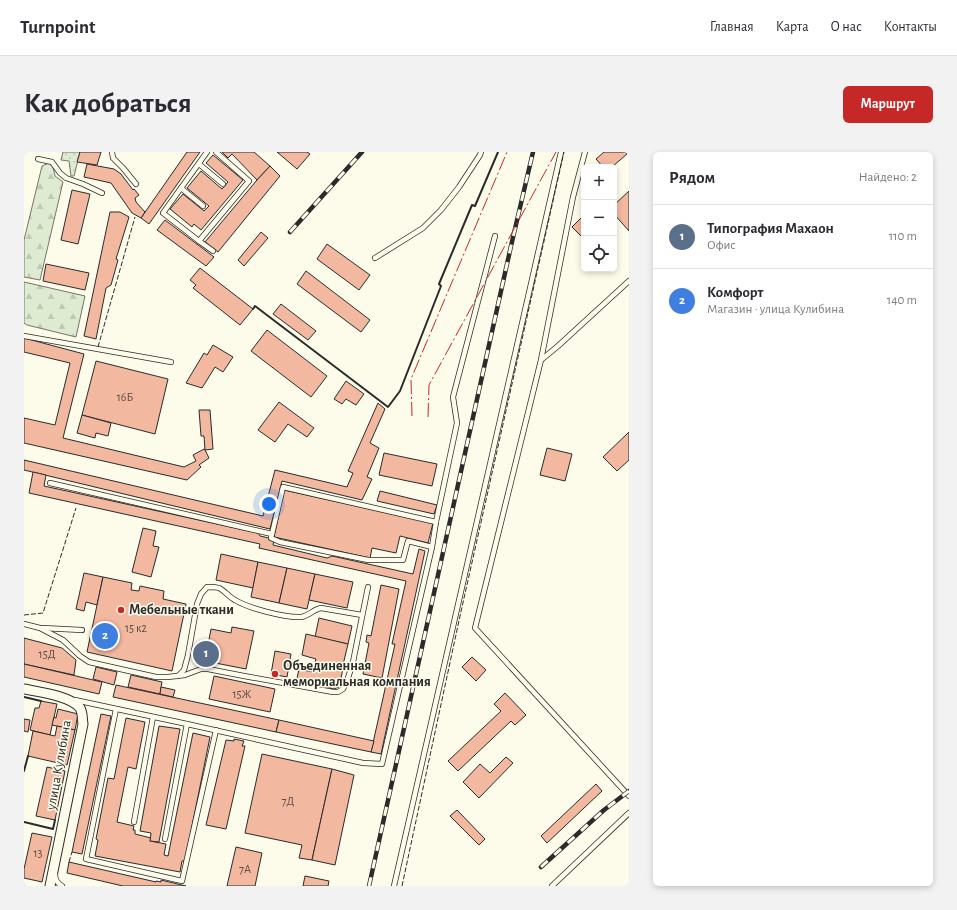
<!DOCTYPE html>
<html lang="ru">
<meta charset="utf-8">
<style>
:root{--surface:#fff;--page:#f2f2f3;--text:#2b2b33;--muted:#7c7c81;--line:#e1e1e2;--accent:#c62828}
body{margin:0;font-family:"Alegreya Sans",sans-serif;background:var(--page);color:var(--text)}
.controls{position:absolute;right:12px;top:12px;display:grid;overflow:hidden;border-radius:6px;box-shadow:0 2px 6px #0003}
.controls button{width:36px;height:36px;display:grid;place-items:center;padding:0;border:0;border-bottom:1px solid var(--line);background:var(--surface);color:var(--text);font:20px sans-serif}
.you{position:absolute;left:245px;top:352px;width:14px;height:14px;margin:-10px;border:3px solid #fff;border-radius:50%;background:#1a73e8;box-shadow:0 0 0 6px #1a73e833}
.badge{display:grid;place-items:center;width:26px;height:26px;border-radius:50%;background:var(--accent);color:#fff;font-size:13px;font-weight:700}
.pin{position:absolute;translate:-50% -50%;border:2px solid #fff;box-shadow:0 1px 4px #0006}
.list{margin:0;padding:0;list-style:none}
h2{display:flex;justify-content:space-between;align-items:center;height:52px;margin:0;padding:0 16px;font-size:17px}
h2 small{font-size:13px;font-weight:400;color:var(--muted)}
.list li{display:grid;grid-template-columns:26px 1fr auto;gap:12px;align-items:center;box-sizing:border-box;height:64px;padding:0 16px;border-top:1px solid var(--line)}
.list b{display:block;font-size:15px;white-space:nowrap}
.list p{margin:0;font-size:13px;white-space:nowrap;color:var(--muted)}
.list em{font-size:13px;font-style:normal;color:var(--muted)}
.icon{flex:none;width:22px;height:22px;fill:none;stroke:currentColor;stroke-width:2;stroke-linecap:round;stroke-linejoin:round}
.map{position:relative;flex:none;width:605px;height:734px;overflow:hidden;border-radius:6px}
header{display:flex;align-items:center;gap:24px;box-sizing:border-box;height:56px;padding:0 20px;background:var(--surface);border-bottom:1px solid var(--line)}
header strong{font-size:19px}
nav{display:flex;gap:22px;margin-inline-start:auto;font-size:14px}
.intro{display:flex;align-items:center;justify-content:space-between;box-sizing:border-box;height:96px;padding:0 24px}
h1{margin:0;font-size:28px}
.button{padding:10px 18px;border-radius:6px;background:var(--accent);color:#fff;font-size:14px;font-weight:700}
main{display:flex;gap:24px;padding:0 24px}
aside{flex:1;background:var(--surface);border-radius:6px;box-shadow:0 2px 6px #0003}
.map>svg:first-child{display:block}
.grass{fill:url(#grass-dots);stroke:#74746e}
.forest{fill:url(#forest-firs);stroke:#74746e}
.building{fill:#f2b8a0;stroke:#2b2b2b}
.lines{fill:none;stroke-linecap:round;stroke-linejoin:round}
.lane-casing{stroke:#2b2b2b;stroke-width:6}
.street-casing{stroke:#2b2b2b;stroke-width:11}
.lane{stroke:#fdfbea;stroke-width:4.5}
.street{stroke:#fdfbea;stroke-width:9}
.rail-casing{stroke:#2b2b2b;stroke-width:4.5}
.rail{stroke:#fdfbea;stroke-width:3;stroke-dasharray:9;stroke-linecap:butt}
.fence{stroke:#2b2b2b;stroke-width:1;stroke-dasharray:5 2;stroke-linecap:butt}
.wall{stroke:#2b2b2b;stroke-width:2}
.power{stroke:#c62828;stroke-width:1;stroke-dasharray:14 3 2 3;stroke-linecap:butt}
.poi-dot{fill:#c62828;stroke:#fdfbea;stroke-width:1.5}
.labels{text-anchor:middle;dominant-baseline:central;stroke-width:3;stroke-linejoin:round;paint-order:stroke}
.number-label{font-size:12px;fill:#5d4e48}
.poi-label{font-size:14px;font-weight:bold;fill:#2b2b2b;stroke:#fdfbea;text-anchor:start}
.street-label{font-size:14px;fill:#2b2b2b;stroke:#fdfbea}
</style>
<header>
<strong>Turnpoint</strong>
<nav><a>Главная</a><a>Карта</a><a>О нас</a><a>Контакты</a></nav>
</header>
<div class="intro"><h1>Как добраться</h1><a class="button">Маршрут</a></div>
<main>
<div class="map">
<svg width="605" height="734" viewBox="0 0 605 734">
<defs>
<pattern id="grass-dots" width="8" height="8" patternUnits="userSpaceOnUse"><rect width="8" height="8" fill="#deebd1"/><path d="M2 2h.1M6 6h.1" fill="none" stroke="#bfcab4" stroke-width="1.8" stroke-linecap="round"/></pattern>
<pattern id="forest-firs" width="22" height="20" patternUnits="userSpaceOnUse"><rect width="22" height="20" fill="#deebd1"/><path d="M5 1l3.5 6h-7zM16 11l3.5 6h-7z" fill="#bfcab4"/></pattern>
</defs>
<rect width="100%" height="100%" fill="#fdfbea"/>
<path class="grass" d="M39,0h17l-6,24h-3l-2,-15 -8,-1z"/>
<g class="forest">
<path d="M25,11l4,4 2,9 8,6 -23,98 -16,-3v-37l18,-74z"/>
<path d="M0,130l61,14 -9,41 -49,-12 -3,-2z"/>
</g>
<g class="building">
<path d="M56,0h21l-4,13 -20,-3z"/>
<path d="M163,0h13l-51,72 -8,-6z"/>
<path d="M198,0h32l16,14 -13,14 -25,-26 -4,4z"/>
<path d="M253,0h30l3,2 -13,15z"/>
<path d="M580,0h21l2,2 -15,13h-9l-7,-8z"/>
<path d="M189,3l30,25 -42,50 -7,-6 -2,3 -22,-18 13,-15 21,17 5,-5 -22,-18 14,-17 21,18 6,-7 -22,-19z"/>
<path d="M63,12l27,5 7,5 12,16 1,-1 5,6 -4,3 1,4 9,10 -4,6 -9,-5 -21,-30 -27,-6z"/>
<path d="M246,14l10,10 -62,76 -13,-10 52,-62z"/>
<path d="M48,38l18,4 -12,50 -17,-4z"/>
<path d="M605,39v40l-15,-17v-9z"/>
<path d="M86,60h10l9,5 -13,42 2,1 -7,25 -5,3 -10,51 -12,-3z"/>
<path d="M558,65l2,2v20l-12,-12z"/>
<path d="M141,68l49,37 -8,9 -49,-36z"/>
<path d="M237,80l7,6 -24,28 -6,-6z"/>
<path d="M303,92l43,31 -11,15 -42,-31z"/>
<path d="M22,112l43,9 -4,17 -42,-9z"/>
<path d="M176,116l53,41 -13,16 -47,-37 3,-3 -6,-5z"/>
<path d="M282,119l64,49 -9,12 -64,-48z"/>
<path d="M257,152l35,27 -8,9 -35,-26z"/>
<path d="M243,178l60,46 -16,21 -60,-46z"/>
<path d="M0,186l60,16 -21,84 121,29 12,-6 -3,-6 11,-6 1,1 4,8 -10,7 2,2 -14,13 -163,-37v-25l31,7 15,-62 -46,-11z"/>
<path d="M189,193l20,12 -10,15 -8,-5 -13,21 -16,-5 18,-30 3,2z"/>
<path d="M72,209l72,18 -13,55 -73,-19z"/>
<path d="M322,229l18,13 -8,11 -10,-6 -4,5 -8,-5z"/>
<path d="M255,250l35,26 -7,9 -19,-13 -13,18 -17,-12z"/>
<path d="M354,251l7,6 -15,34 9,5 -12,29 5,2 -10,21 -80,-19 -12,48 -246,-59v-10l239,56 12,-46 72,17 6,-14 -5,-2z"/>
<path d="M175,258h11l3,39 -8,1 -1,-14h-3z"/>
<path d="M58,263l29,8 -3,13 -12,-3 -1,5 -18,-5z"/>
<path d="M605,280v28l-12,11 -14,-14z"/>
<path d="M523,296l25,6 -7,27 -25,-6z"/>
<path d="M360,301l53,11 -5,22 -53,-11z"/>
<path d="M9,320l13,3 -2,11 214,47 2,3 9,2v2l5,1 -1,4 54,13 5,-2 81,18 6,-25 6,2 -44,203 -10,-2 24,-108h-3l14,-63 -147,-33 1,-4 -231,-51z"/>
<path d="M260,338l149,33 -5,20 -28,-7 -4,17 -24,-5 -2,10 -96,-21z"/>
<path d="M356,339l57,14 -3,9 -57,-13z"/>
<path d="M119,376l13,3 -3,15 6,1 -8,30 -19,-5z"/>
<path d="M197,402l37,8 -5,26 -37,-8z"/>
<path d="M234,410l29,6 -8,35 -28,-6z"/>
<path d="M263,416l28,6 -8,35 -28,-6z"/>
<path d="M60,421l19,4 -6,28 -11,-3 -2,9 -8,-2z"/>
<path d="M291,422l38,8 -6,26 -38,-8z"/>
<path d="M79,425l29,6 -1,7 8,1 1,-5 24,5 -1,8 23,5 -14,67 -85,-19z"/>
<path d="M357,433l18,4 -17,89 -19,-4 6,-31 -3,-1 1,-7 4,1z"/>
<path d="M295,466l33,8 -4,18 -33,-7z"/>
<path d="M208,475l22,4 -8,38 -41,-8 6,-32 20,4z"/>
<path d="M282,482l42,10 -6,25 -27,-7 1,-3 -14,-4z"/>
<path d="M0,486l38,10 14,12 -2,15 -50,-11z"/>
<path d="M251,499l16,3 -4,23 -16,-3z"/>
<path d="M448,505l14,13 -10,11 -14,-14z"/>
<path d="M291,510l28,7 -4,18 -5,2 -21,-5 -1,3 -16,-4 3,-14 14,3z"/>
<path d="M0,512l78,18 -3,12 -75,-17z"/>
<path d="M72,515l21,5 -3,13 -21,-6z"/>
<path d="M107,523l31,7 -2,12 -32,-7z"/>
<path d="M190,524l61,13 -5,23 -61,-13z"/>
<path d="M92,533l163,35 -3,12 -163,-35z"/>
<path d="M137,535l14,3 -2,7 -13,-3z"/>
<path d="M481,541l21,22 -11,10 -4,-4 -53,50 -10,-10 53,-50 -7,-7z"/>
<path d="M17,549l16,3 -7,31 -20,-5 5,-22h4z"/>
<path d="M34,557l20,5 -3,16 -23,-5 2,-8 2,1z"/>
<path d="M77,562l10,2 -29,138 -10,-2z"/>
<path d="M102,566l19,4 -9,47 -8,-2 -11,55 17,4 -1,4h2v4l16,4 -1,3 16,3 -2,11 4,1 25,-123 17,4 -25,124h-3l-2,11 -85,-16 3,-16 -2,-1 12,-61 6,1z"/>
<path d="M0,567l6,1 -2,12 -4,-1z"/>
<path d="M255,568l95,21 -3,11 -95,-20z"/>
<path d="M33,574l18,4 -8,35 -39,-9 5,-25 22,5z"/>
<path d="M135,574l21,3 -21,113 -9,-1 1,-8 -11,-2z"/>
<path d="M210,587l10,2 -2,5h3l-19,83 -20,-4 20,-85 8,1z"/>
<path d="M238,602l70,15 -20,91 -13,-2 3,-13 -57,-12z"/>
<path d="M482,605l7,6 -34,35 -16,-16 17,-18 10,9z"/>
<path d="M23,615l18,4 -10,49 -19,-4z"/>
<path d="M308,617l22,6 -19,90 -23,-5z"/>
<path d="M572,632l6,7 -55,52 -6,-7z"/>
<path d="M433,658l28,29 -6,6 -29,-29z"/>
<path d="M8,681l20,4 -10,45 -18,-4v-9z"/>
<path d="M212,695l26,6 -7,33h-28z"/>
<path d="M45,710l87,20v-1l5,1v-2l25,6h-63l-56,-13z"/>
<path d="M281,724l24,5 -1,5h-25z"/>
</g>
<g class="lines">
<defs>
<g id="lane">
<path d="M88,0l1,6 10,10 13,16"/>
<path d="M14,7l14,3 8,11 6,5 17,6 19,9"/>
<path d="M175,12l24,20"/>
<path d="M157,36l22,18"/>
<path d="M175,89l-36,-28 44,-61"/>
<path d="M189,99l-14,-10 50,-60 -33,-29"/>
<path d="M351,106l48,-30 18,-18 18,-23 21,-32 1,-3"/>
<path d="M605,129l-71,65 -17,14 -66,268 154,168"/>
<path d="M0,184l147,26"/>
<path d="M517,208l32,-163 12,-45"/>
<path d="M26,331l222,51 -1,4 9,4 88,18h35l5,-19 24,6"/>
<path d="M248,382l11,-47 153,35"/>
<path d="M0,472l16,4 23,12 17,16 9,6 67,15h12l17,-2 16,-6h7l36,7 89,16h5l5,-3 4,-8 6,-19 15,-75"/>
<path d="M18,476l40,2"/>
<path d="M154,524l6,-6 4,-15 9,-51 4,-10 6,-7c4,0 9,0 12,1 6,3 10,9 16,12 13,8 50,18 66,17 8,-1 13,-8 20,-9l41,7"/>
<path d="M51,548l112,24 176,39 19,1 50,-217 4,-25 21,-99 -4,-26 42,-161"/>
<path d="M92,557l-30,150 96,22 34,-151"/>
<path d="M110,670l19,-105"/>
<path d="M141,687l22,-115"/>
<path d="M31,722c0,6 2,9 7,12"/>
<path d="M370,734l167,-734"/>
<path d="M528,734l77,-73"/>
</g>
<path id="street" d="M0,537c15,3 47,7 56,19 3,5 2,11 3,16l-33,162"/>
</defs>
<use href="#lane" class="lane-casing"/>
<use href="#street" class="street-casing"/>
<use href="#lane" class="lane"/>
<use href="#street" class="street"/>
<defs>
<g id="rail">
<path d="M266,80l72,-80"/>
<path d="M517,715l63,-57 25,-19"/>
<path d="M345,734l142,-640 22,-94"/>
</g>
</defs>
<use href="#rail" class="rail-casing"/>
<use href="#rail" class="rail"/>
<g class="fence">
<path d="M74,195l37,-130"/>
<path d="M0,463l19,-2 33,-105"/>
<path d="M45,710l3,-10"/>
<path d="M378,734l58,-270 104,-464"/>
</g>
<g class="wall">
<path d="M229,157l2,-3 133,101 12,-16 41,-105 -2,-2 33,-79 3,1 23,-54"/>
<path d="M0,545l17,4"/>
<path d="M0,619l4,-15"/>
<path d="M0,670l29,7 2,-9"/>
</g>
<g class="power">
<path d="M388,264l-1,-37 96,-227"/>
<path d="M404,265l1,-32 127,-233"/>
</g>
</g>
<g class="poi-dot">
<circle cx="97" cy="458" r="4"/>
<circle cx="251" cy="522" r="4"/>
</g>
<g class="labels">
<g class="number-label">
<text x="101" y="245">16Б</text>
<text x="112" y="476">15 к2</text>
<text x="23" y="502">15Д</text>
<text x="218" y="542">15Ж</text>
<text x="264" y="649">7Д</text>
<text x="14" y="701">13</text>
<text x="221" y="717">7А</text>
</g>
<g class="poi-label">
<text x="105" y="458">Мебельные ткани</text>
<text x="259" y="514">Объединенная<tspan x="259" dy="16">мемориальная компания</tspan></text>
</g>
<g class="street-label">
<text transform="translate(35 613) rotate(-80)">улица Кулибина</text>
</g>
</g>
</svg>
<div class="controls">
<button>+</button>
<button>−</button>
<button><svg class="icon" aria-label="locate" viewBox="0 0 24 24"><circle cx="12" cy="12" r="6"/><path d="M12 2v4M12 18v4M2 12h4M18 12h4"/></svg></button>
</div>
<div class="you"></div>
<div class="pin badge" style="left:182px;top:502px;background:#5c6f8a">1</div>
<div class="pin badge" style="left:81px;top:484px;background:#3f7fe0">2</div>
</div>
<aside>
<h2>Рядом<small>Найдено: 2</small></h2>
<ul class="list">
<li><span class="badge" style="background:#5c6f8a">1</span><div><b>Типография Махаон</b><p>Офис</p></div><em>110 m</em></li>
<li><span class="badge" style="background:#3f7fe0">2</span><div><b>Комфорт</b><p>Магазин · улица Кулибина</p></div><em>140 m</em></li>
</ul>
</aside>
</main>
